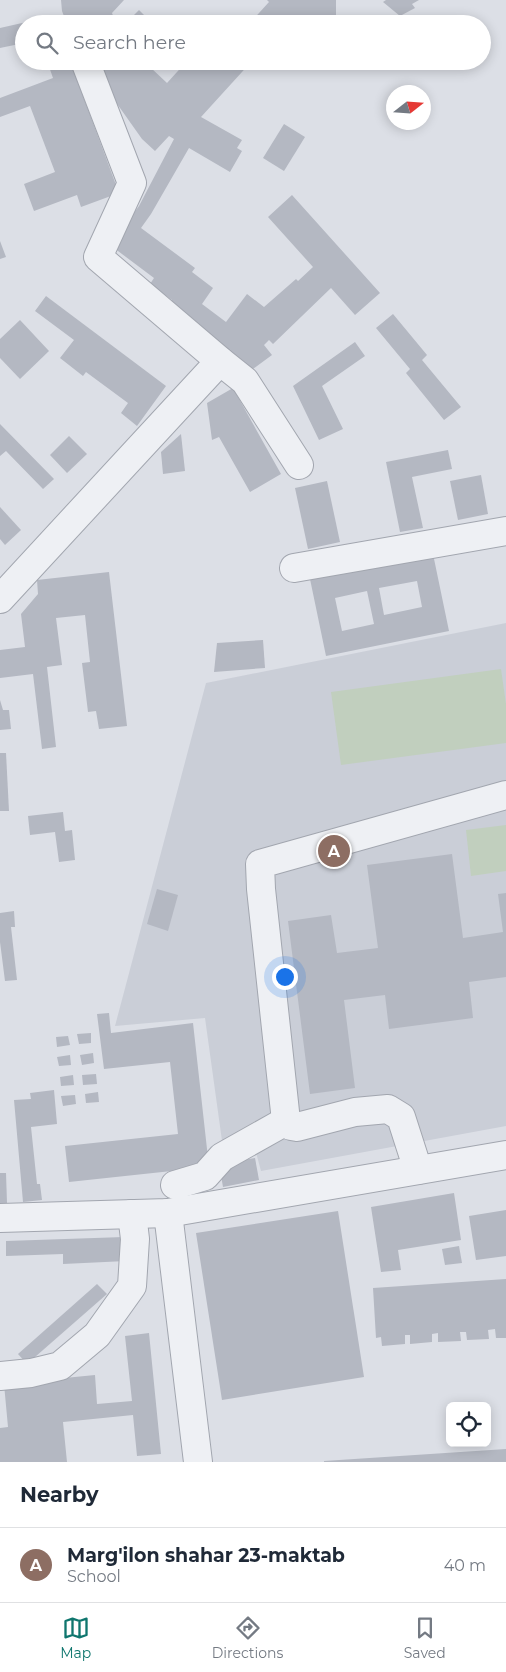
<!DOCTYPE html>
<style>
:root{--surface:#fff;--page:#f2f2f3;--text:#1f2937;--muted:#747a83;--line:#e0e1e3;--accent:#0f766e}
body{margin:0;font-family:Montserrat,sans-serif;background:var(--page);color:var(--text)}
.controls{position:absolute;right:15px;bottom:15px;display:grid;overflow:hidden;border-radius:8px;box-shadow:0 2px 12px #0003}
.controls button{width:45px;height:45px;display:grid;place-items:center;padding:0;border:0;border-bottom:1px solid var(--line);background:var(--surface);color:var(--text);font:25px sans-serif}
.compass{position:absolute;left:386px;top:85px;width:45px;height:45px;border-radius:50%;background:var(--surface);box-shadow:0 2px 12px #0003;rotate:73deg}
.you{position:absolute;left:284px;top:976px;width:18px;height:18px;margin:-12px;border:4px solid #fff;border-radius:50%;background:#1a73e8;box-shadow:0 0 0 8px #1a73e833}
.badge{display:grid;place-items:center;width:32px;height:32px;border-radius:50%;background:var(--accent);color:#fff;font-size:16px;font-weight:700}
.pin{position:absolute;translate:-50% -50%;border:2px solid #fff;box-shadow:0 1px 5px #0006}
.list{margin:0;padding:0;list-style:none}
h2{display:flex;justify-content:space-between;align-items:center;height:65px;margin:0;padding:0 20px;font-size:21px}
h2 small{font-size:16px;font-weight:400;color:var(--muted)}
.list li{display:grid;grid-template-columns:32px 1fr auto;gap:15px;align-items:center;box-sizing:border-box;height:75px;padding:0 20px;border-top:1px solid var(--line)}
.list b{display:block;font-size:19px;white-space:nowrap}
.list p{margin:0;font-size:16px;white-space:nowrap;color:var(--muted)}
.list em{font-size:16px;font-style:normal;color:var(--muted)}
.icon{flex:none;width:28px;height:28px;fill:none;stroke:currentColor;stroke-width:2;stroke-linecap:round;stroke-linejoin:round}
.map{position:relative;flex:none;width:506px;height:1462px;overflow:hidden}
.search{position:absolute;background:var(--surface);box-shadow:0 2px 12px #0003;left:15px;right:15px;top:15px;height:55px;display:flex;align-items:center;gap:12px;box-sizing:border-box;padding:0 18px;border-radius:28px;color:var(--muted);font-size:19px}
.sheet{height:140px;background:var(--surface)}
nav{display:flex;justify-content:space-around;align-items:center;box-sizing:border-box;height:70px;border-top:1px solid var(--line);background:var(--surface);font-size:14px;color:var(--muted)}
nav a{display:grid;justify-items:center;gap:2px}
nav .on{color:var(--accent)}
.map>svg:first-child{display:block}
.built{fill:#caced7}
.green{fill:#c1cfbe}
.building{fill:#b4b8c2;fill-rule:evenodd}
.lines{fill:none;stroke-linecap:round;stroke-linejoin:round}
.minor-casing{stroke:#a2a6af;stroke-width:30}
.minor{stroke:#eef0f4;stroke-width:28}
</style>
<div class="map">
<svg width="506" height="1462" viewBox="0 0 506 1462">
<rect width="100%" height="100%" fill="#dcdfe6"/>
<path class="built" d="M506,623v503l-245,45 -8,-30 -30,7 -18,-130 -90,8 91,-343z"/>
<g class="green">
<path d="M501,669l5,35v39l-165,22 -10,-73z"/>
<path d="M506,825v46l-35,5 -5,-46z"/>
</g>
<g class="building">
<path d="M61,0h63l-12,13 4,11h-29l-3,-6 -17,6 -5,-13z"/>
<path d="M267,0h69v17l-7,7h-80l20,-22z"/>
<path d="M386,0h33l-7,4 3,4 -15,8 -17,-14z"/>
<path d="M139,10l14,14h-28z"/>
<path d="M53,16l3,8h-32v19l-24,5v-20z"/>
<path d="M47,61h23l49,132 -38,14 -4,-12 -43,16 -10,-27 31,-12 -25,-66 -30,11v-19l53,-20z"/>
<path d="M100,61h55l-5,6 17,16 20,-22h11l9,8 7,-8h38l-51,56 41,23 -5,8 5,3 -12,21 -41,-24 -38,66 -10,14 54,40 -3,4 21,16 -11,16 24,18 21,-28 17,13 32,-28 2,2 15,-14 -45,-50 24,-22 88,98 -25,22 -24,-27 -58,56 -4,-4 -5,5 8,10 -26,19 -78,-67 4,-7 -22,-16 4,-6 -44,-33 29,-39 35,-67 -5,-3 -14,15 -13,-12 -39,-55 4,-4z"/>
<path d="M280,61h17l-6,8z"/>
<path d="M284,124l21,13 -21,34 -21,-13z"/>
<path d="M0,241l6,16 -6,2z"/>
<path d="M46,296l120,90 -29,40 -16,-13 7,-10 -42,-31 -3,4 -23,-18 14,-18 -39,-29z"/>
<path d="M393,314l34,41 -5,5 39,47 -17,13 -38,-47 4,-4 -34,-41z"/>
<path d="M20,320l29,31 -29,28 -20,-21v-19z"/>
<path d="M355,342l10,14 -43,30 21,43 -24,11 -26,-54z"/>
<path d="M233,388l48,86 -31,18 -31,-55 -7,3 -5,-37z"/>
<path d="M0,424l54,55 -11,10 -37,-38 -6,5z"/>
<path d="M181,434l4,37 -22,3 -2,-22z"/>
<path d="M69,436l18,18 -20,19 -17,-18z"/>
<path d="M448,450l4,19 -40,8 11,51 -23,4 -14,-70z"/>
<path d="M481,475l7,39 -30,6 -8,-39z"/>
<path d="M327,481l13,61 -32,7 -13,-61z"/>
<path d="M0,507l21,23 -16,15 -5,-6z"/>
<path d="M433,554l16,77 -123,25 -16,-77zM417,581l5,26 -38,8 -5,-27zM367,591l7,33 -32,7 -7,-33z"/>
<path d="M109,572l18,154 -28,3 -3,-18 -8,1 -6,-49 8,-1 -5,-47 -29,3 6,47 -15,2 9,80 -14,2 -9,-75 -33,4v-28l25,-3 -4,-33 17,-20 -1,-14z"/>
<path d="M263,640l2,28 -51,4 3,-29z"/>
<path d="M0,700l3,10h6l2,19 -11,1z"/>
<path d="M0,753h6l3,58h-9z"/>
<path d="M63,812l2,19 7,-1 3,30 -16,2 -4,-30 -25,3 -2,-19z"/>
<path d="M452,854l11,84 40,-6 -5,-38 8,-1v84l-37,5 4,36 -84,11 -4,-34 -41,5 11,88 -45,6 -22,-173 43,-6 6,38 41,-5 -11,-83z"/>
<path d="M157,889l21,6 -10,36 -21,-7z"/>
<path d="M14,911l1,16h-4l6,53 -12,1 -5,-39v-29z"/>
<path d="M109,1013l2,20 82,-10 16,144 -140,15 -4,-36 113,-12 -8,-72 -66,7 -7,-55z"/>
<path d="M91,1033v10l-12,1 -2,-10z"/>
<path d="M68,1036l2,9 -13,2 -1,-10z"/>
<path d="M93,1053l1,10 -12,2 -2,-10z"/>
<path d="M70,1055l1,10 -12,1 -2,-9z"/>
<path d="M96,1074l1,10 -14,1 -1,-10z"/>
<path d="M73,1075l1,10 -13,1 -1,-9z"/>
<path d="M54,1090l3,34 -26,3 6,57h3l2,16 -19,2 -9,-102 17,-1 -1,-6z"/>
<path d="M98,1092l1,10 -13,1 -1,-9z"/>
<path d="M75,1095l1,9 -13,2 -2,-10z"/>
<path d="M255,1158l4,22 -36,7 -4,-23z"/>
<path d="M0,1173h6l1,30 -7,1z"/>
<path d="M454,1193l7,47 -63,10 3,20 -20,2 -10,-65z"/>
<path d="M506,1210v46l-30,4 -7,-44z"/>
<path d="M338,1211l26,166 -142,23 -26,-167z"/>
<path d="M124,1237l2,24 -63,3v-10l-57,2v-15z"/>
<path d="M459,1246l3,17 -17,2 -3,-16z"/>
<path d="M506,1279v59h-10l-1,-9 -7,1 1,9 -22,1 -1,-8h-6l1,9 -23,1v-9l-6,1v8l-22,2v-9h-5v9l-23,2 -1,-9 -5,1 -3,-50z"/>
<path d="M97,1284l10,10 -80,70 -9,-10z"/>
<path d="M149,1333l12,121 -24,2 -4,-41 -70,7 4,40h-67v-34l8,-1 -4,-43 91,-9 2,29 35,-3 -7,-65z"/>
<path d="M506,1449v13h-182v-1z"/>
</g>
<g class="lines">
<defs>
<g id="minor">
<path d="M220,361l25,20 54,84"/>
<path d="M294,568l212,-37"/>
<path d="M0,599l220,-238 -122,-104 34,-74 -47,-122"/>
<path d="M418,1170l-17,-53 -13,-8 -33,3 -58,15 -6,-1 -5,-5 -25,-232 -1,-25 246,-69"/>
<path d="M175,1185l30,-9 17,-19 64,-36"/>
<path d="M168,1213l30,249"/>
<path d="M0,1218l168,-5 338,-58"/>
<path d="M0,1376l31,-3 29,-7 37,-31 35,-49 3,-47 -3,-25"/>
</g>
</defs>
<use href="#minor" class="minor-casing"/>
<use href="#minor" class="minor"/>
</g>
</svg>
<div class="controls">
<button><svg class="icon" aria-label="locate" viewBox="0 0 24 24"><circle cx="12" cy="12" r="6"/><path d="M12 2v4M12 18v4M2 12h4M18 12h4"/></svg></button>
</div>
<svg class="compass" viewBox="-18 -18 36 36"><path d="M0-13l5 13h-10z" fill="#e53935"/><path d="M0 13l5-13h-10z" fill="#747a83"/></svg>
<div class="you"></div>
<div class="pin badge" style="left:334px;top:851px;background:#8d6e63">A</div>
<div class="search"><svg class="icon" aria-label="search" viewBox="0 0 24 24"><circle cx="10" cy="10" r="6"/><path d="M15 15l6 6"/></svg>Search here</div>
</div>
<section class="sheet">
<h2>Nearby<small></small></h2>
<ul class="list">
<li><span class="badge" style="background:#8d6e63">A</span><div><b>Marg'ilon shahar 23-maktab</b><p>School</p></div><em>40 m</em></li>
</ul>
</section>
<nav>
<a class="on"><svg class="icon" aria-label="map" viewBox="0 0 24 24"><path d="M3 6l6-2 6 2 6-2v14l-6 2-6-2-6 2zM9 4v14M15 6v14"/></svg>Map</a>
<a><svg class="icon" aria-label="directions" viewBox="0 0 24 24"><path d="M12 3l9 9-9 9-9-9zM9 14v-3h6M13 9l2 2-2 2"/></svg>Directions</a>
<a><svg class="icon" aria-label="saved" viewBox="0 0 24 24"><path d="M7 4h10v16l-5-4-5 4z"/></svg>Saved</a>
</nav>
